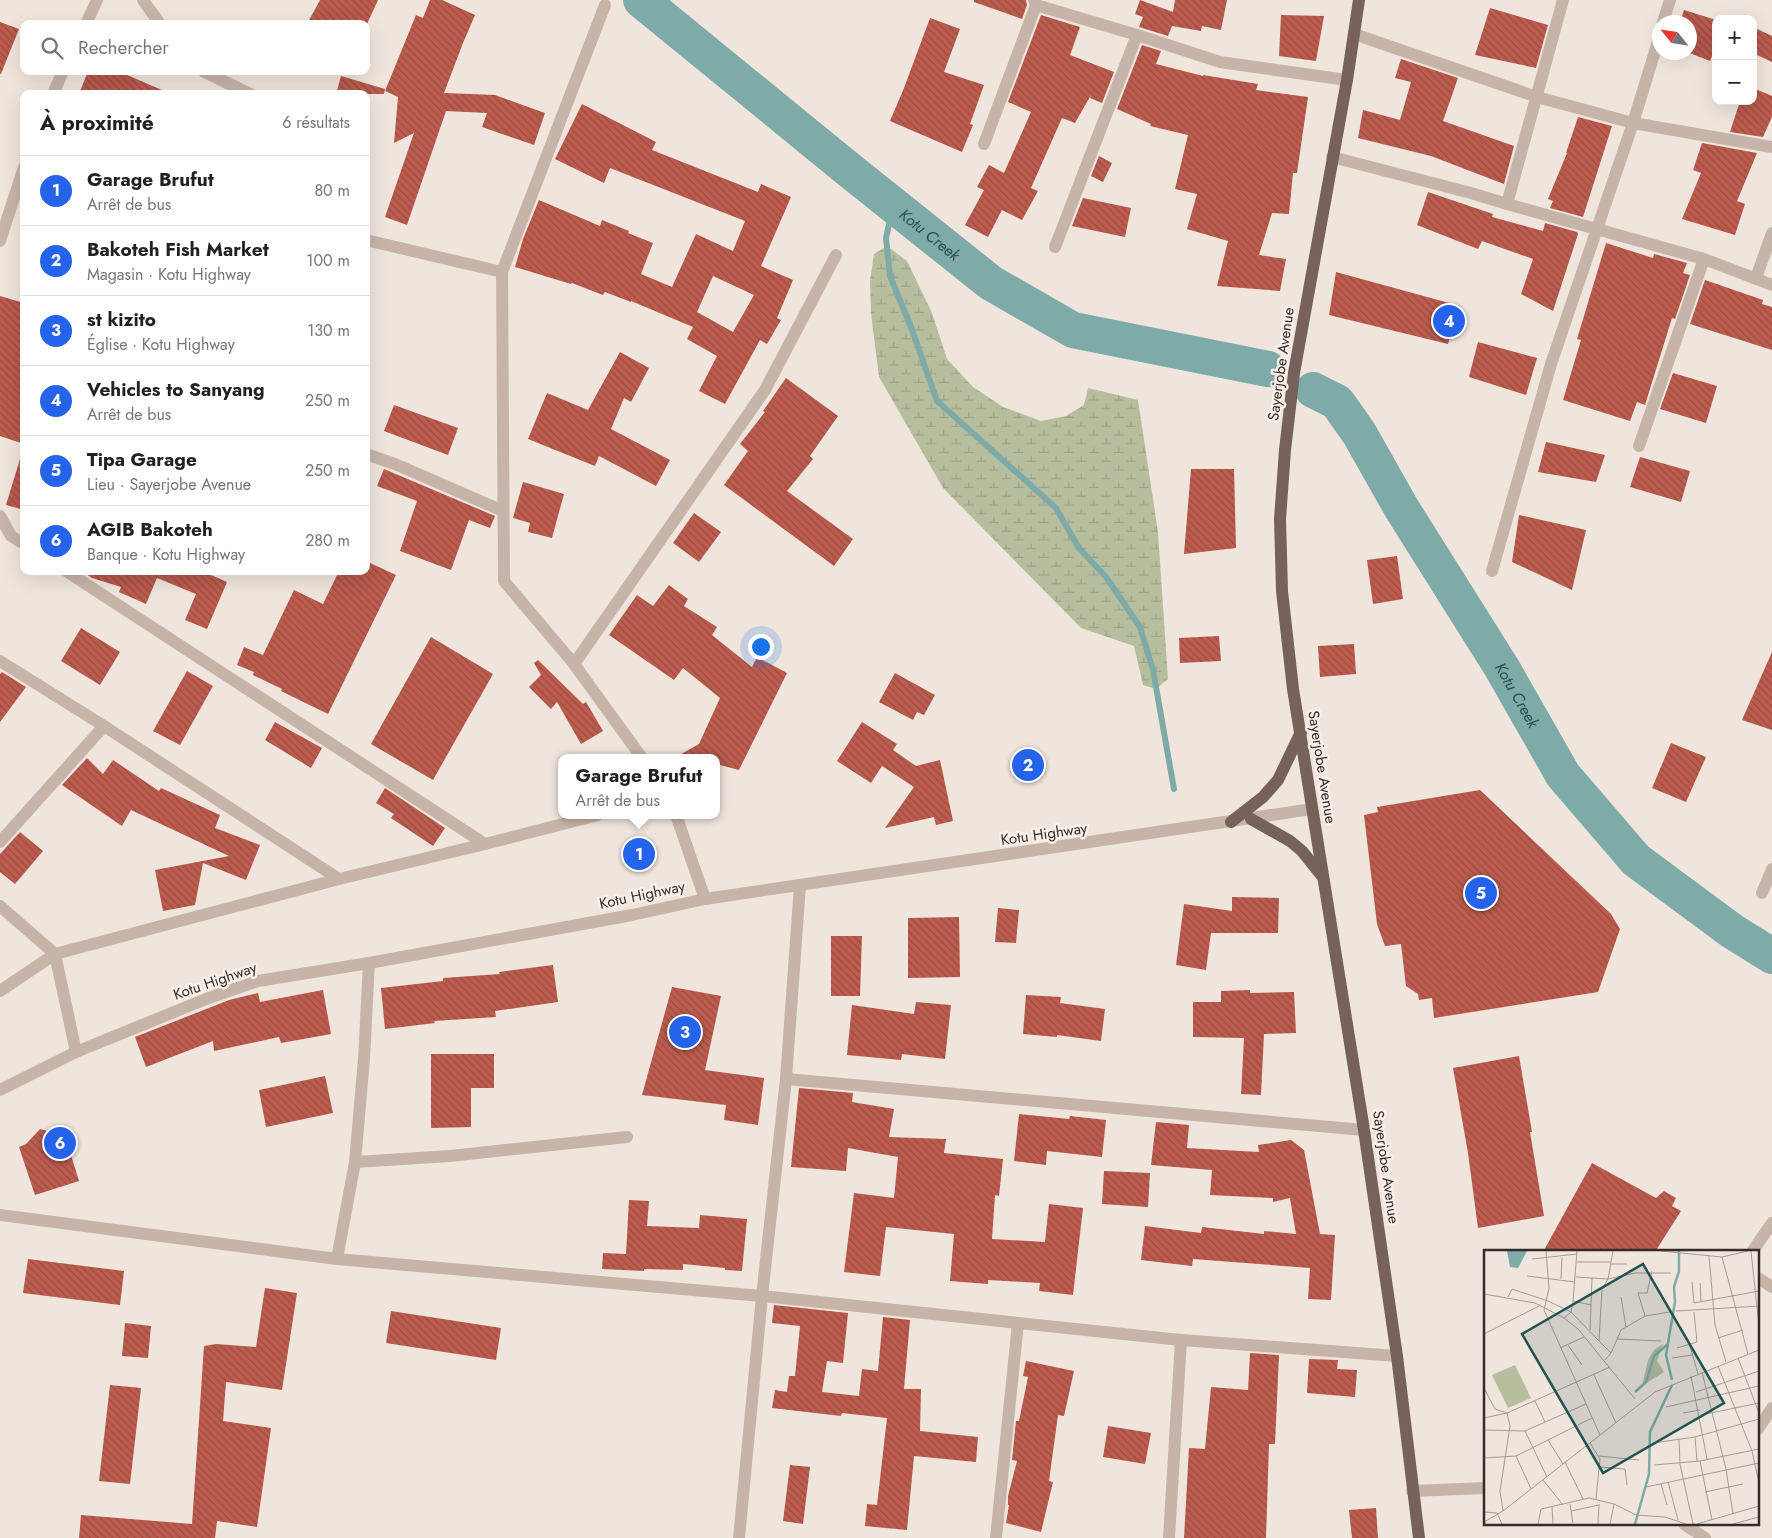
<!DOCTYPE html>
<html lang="fr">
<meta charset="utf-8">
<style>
:root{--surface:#fff;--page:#f2f2f2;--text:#202124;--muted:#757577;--line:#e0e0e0;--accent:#2563eb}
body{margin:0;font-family:Jost,sans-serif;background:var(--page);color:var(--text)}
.controls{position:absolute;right:15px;top:15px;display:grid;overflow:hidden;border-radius:10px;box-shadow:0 5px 20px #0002}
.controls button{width:45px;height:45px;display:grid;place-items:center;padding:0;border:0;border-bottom:1px solid var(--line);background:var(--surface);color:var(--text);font:25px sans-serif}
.compass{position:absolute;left:1652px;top:15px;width:45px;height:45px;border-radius:50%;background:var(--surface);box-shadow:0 5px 20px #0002;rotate:300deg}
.you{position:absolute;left:760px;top:646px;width:18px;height:18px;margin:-12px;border:4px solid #fff;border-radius:50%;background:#1a73e8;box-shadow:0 0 0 8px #1a73e833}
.badge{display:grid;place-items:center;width:32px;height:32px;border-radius:50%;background:var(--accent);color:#fff;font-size:16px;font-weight:700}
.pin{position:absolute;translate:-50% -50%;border:2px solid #fff;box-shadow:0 1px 5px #0006}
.popup{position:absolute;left:558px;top:754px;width:162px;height:65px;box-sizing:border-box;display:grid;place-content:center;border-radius:10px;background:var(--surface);filter:drop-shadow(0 1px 4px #0005);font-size:16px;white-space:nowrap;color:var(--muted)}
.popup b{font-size:19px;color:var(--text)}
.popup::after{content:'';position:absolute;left:50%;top:100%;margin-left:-10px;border:10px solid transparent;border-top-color:var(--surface)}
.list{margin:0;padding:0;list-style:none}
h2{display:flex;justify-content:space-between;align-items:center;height:65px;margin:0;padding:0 20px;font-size:21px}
h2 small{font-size:16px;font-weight:400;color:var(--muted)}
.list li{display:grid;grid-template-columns:32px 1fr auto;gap:15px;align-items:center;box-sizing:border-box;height:70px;padding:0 20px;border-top:1px solid var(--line)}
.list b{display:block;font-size:19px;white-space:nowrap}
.list p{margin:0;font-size:16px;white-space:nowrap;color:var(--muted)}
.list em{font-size:16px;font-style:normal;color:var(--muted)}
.icon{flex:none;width:28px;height:28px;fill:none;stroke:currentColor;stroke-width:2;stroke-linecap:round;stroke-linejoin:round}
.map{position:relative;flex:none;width:1772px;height:1538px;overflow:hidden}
.search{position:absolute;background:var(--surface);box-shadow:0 5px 20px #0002;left:20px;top:20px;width:350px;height:55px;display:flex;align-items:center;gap:12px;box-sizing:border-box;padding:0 18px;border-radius:10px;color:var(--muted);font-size:19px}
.panel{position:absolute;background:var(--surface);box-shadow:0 5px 20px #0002;left:20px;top:90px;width:350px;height:485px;border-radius:10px}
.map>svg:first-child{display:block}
.wetland{fill:url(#wetland-marsh)}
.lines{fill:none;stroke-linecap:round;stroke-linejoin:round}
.stream{stroke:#7eaba7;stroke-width:6}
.river{stroke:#7eaba7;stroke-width:36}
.building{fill:url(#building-back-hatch);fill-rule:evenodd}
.minor{stroke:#c7b4a9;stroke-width:12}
.major{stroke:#76615b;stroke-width:12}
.labels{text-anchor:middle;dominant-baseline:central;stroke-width:5;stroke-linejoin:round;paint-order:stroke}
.street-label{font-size:15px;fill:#352b29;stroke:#f8efe9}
.water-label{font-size:16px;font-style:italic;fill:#215351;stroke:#f8efe9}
.inset-river{fill:none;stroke:#7eaba7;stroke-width:2.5}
.inset-road{fill:none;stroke:#a59b95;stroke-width:1}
.view{fill:#215351;fill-opacity:0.15;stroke:#215351;stroke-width:2.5}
.inset-edge{fill:none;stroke:#352b29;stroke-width:2.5}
</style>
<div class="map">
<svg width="1772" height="1538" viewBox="0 0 1772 1538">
<defs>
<pattern id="wetland-marsh" width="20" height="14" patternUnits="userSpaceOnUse" patternTransform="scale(1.25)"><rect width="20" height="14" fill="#b7be9e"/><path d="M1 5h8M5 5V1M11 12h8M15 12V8" fill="none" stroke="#9ea388"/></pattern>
<pattern id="building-back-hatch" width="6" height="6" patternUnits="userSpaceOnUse" patternTransform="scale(1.25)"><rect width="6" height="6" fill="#bc5c4f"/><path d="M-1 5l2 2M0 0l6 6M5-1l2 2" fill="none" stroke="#9a4c42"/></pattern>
</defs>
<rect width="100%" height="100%" fill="#f0e5dd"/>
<path class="wetland" d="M887,246l20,15 25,52 15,46 26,28 30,20 38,14 25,-5 18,-11 4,-17 50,12 20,132 10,147 -12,10 -13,-4 -9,-39 -53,-18 -138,-140 -64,-111 -8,-63 -1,-33 4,-27z"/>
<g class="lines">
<path class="stream" d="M893,206l-7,32 4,38 21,51 26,74 119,107 23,40 27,29 34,50 13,43 21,119"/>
<g class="river">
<path id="s1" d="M641,0l212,173 138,110 82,47 195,39"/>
<path id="s2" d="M1313,390l24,12 22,31 43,76 100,159 61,107 73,85 96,71 40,25"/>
</g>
</g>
<g class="building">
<path d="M320,0h58l-11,24h-60z"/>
<path d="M430,0h12l33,15 -12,28 -19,50 51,2 50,18 -11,32 -52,-18 5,-14 -41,-2 -39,114 -22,-8 29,-84 -20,10 4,-46 -13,-6 31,-76 7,3z"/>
<path d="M974,0h52l1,5 -5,14 -48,-17z"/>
<path d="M1140,0l33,12 2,-12h52l-6,30 -19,-4 -1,5 -29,-5 -4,10 -29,-9 4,-10 -8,-3z"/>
<path d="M1490,8l58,17 -12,43 -61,-13z"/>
<path d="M1684,10l32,10v27l-6,14 -23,-9h3v-30h-10z"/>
<path d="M1041,15l39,12 -10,28 44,17 -12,31 -12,-5 1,-3 -16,28 -13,-5 -31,70 7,3 -16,29 -20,-10 -14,27 -23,-12 19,-35 -7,-3 12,-22 15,8 27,-61 -23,-10z"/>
<path d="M1281,15l43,1 -8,45 -37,-5z"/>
<path d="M930,18l30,11 -16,43 40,13 -14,39 3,1 -11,27 -72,-31 14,-33z"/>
<path d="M0,22l19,7 -18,45h-1z"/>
<path d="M1753,27l19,9v26l-19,-9z"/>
<path d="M1142,45l19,6 -5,13 47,12v-1l55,9 -2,6 52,7 -11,76h-4l-4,41 -17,-1 -13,42 27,4 -6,32 -63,-5 11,-45 -41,-12 10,-35 -22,-5 13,-54 -38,-9 1,-2 -34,-15z"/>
<path d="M1401,59l57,19 -15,43 71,25 -10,38 -73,-28 -73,-18 5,-28 37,10 11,-38 -16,-4z"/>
<path d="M88,71h30l53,23h-92z"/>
<path d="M341,76l44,13 -1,5h-48z"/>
<path d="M1753,88l19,8v21l-9,20 -33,-5 10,-31h13z"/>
<path d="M582,104l74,38 -4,8 106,42 3,-8 30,13 -30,69 32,14 -16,38 4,2 -14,24 -7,-4 -35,64 -26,-13 18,-35 -30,-17 6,-12 -62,-26v1l-26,-10 -2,3 -31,-12 -1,1 -56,-17 8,-28 16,-39 61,26 2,-6 27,11 -1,2 25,10 -12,31 31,13 24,-53 37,17 12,-30 -135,-53 -6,15 -49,-24zM713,276l41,19 -21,37 -36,-20z"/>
<path d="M1578,117l34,9 -29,91 -33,-9 3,-7 -5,-2 19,-46h-1z"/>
<path d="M1702,143l55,10 -20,48 8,3 -10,31 -53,-16 19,-46 -8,-3z"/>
<path d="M1099,156l13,7 -9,19 -12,-6z"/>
<path d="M1428,192l65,22 -1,3 51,14 2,-8 32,9 1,2 -25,77 -32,-17 12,-35 -51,-18 -4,8 -61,-24z"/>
<path d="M1083,198l48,10 -6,29 -53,-11z"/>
<path d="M1606,243l47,15 1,-4 33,9 -4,10 7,2 -15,44 -3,-1 -27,87 -8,-3 -7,19 -67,-21 18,-60 -4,-1z"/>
<path d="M1336,272l124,34 -12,38 -119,-29z"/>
<path d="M1705,280l58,20 -1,4 10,3v43l-82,-26z"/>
<path d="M0,296l24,7v141l-24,-8z"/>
<path d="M1478,342l59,16 -11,37 -57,-18z"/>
<path d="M620,352l29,16 -18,34 -7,-4 -13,31 59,31 -14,26 -57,-30 -4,10 -67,-27 19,-46 41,17z"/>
<path d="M1673,373l44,13 -11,37 -46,-14z"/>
<path d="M786,378l52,38 -28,40 3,3 -26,32 66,48 -19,27 -110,-81 24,-34 -8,-7 25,-32 -2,-1z"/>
<path d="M394,405l64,23 -10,27 -64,-24z"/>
<path d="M1546,442l59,13 -9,27 -58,-10z"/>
<path d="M1640,457l50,14 -9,31 -51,-15z"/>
<path d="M20,459l4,1v50l-18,-5z"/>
<path d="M384,469l111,47 -5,12 -21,-8 -18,50 -51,-19 17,-50 -40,-15z"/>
<path d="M1191,469h43l2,79 -52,6z"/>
<path d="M523,482l41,12 -12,44 -24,-6 2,-9 -17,-5z"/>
<path d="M694,513l27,19 -22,30 -26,-19z"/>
<path d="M1519,515l67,15 -14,60 -60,-28z"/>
<path d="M1397,556l6,43 -30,5 -6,-44z"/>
<path d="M366,561l30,14 -68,139 -47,-23 1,-2 -29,-14 1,-3 -17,-7 7,-18 19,8 31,-65 29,14 16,-33h27z"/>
<path d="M82,571h120l25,11 -20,47 -22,-9 11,-26 -39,-16 -11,26 -27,-12 2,-5 -29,-9z"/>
<path d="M669,585l19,14 -4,7 33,21 -5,8 40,32 5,-10 30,16 -48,97 -23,-6v-6h-42l25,-14 21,-46 -37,-30 -9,12 -65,-45 28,-40 16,11z"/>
<path d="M81,628l39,24 -20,33 -39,-24z"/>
<path d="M1219,636l2,25 -41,2 -1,-25z"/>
<path d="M431,637l62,37 -60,106 -62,-36z"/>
<path d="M1354,644l2,30 -36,3 -2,-31z"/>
<path d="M1772,652v78l-30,-10z"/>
<path d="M538,660l45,44 3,-2 17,29 -22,13 -24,-42 -6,7 -22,-22 12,-12 -7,-12z"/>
<path d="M187,671l26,15 -33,59 -27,-14z"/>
<path d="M2,672l24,15 -26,35v-48z"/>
<path d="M895,673l40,22 -11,20 -7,-3 -4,8 -34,-18z"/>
<path d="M275,722l47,26 -11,20 -46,-28z"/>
<path d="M862,722l35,22 -4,6 23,16 24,-6 13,61 -17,4 -2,-8 -49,11 29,-41 -32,-21 -11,17 -34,-22z"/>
<path d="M1671,743l35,14 -20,45 -34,-14z"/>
<path d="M87,758l16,16 10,-14 46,31 2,-3 59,27 -5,13 45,17 -14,35 -43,-17 -8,42 -32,6 -8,-41 74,-14 -98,-46 -9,16 -60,-41z"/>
<path d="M385,788l60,40 -12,18 -42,-28 3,-4 -18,-11z"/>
<path d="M1480,790l131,124 9,15 -22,63 -164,26 -2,-20 -13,2 -1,-6 -12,-8 -5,-42 -16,2 -8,-22 -13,-109 14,-3 -1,-5z"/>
<path d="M20,832l23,19 -28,33 -15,-12v-18z"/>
<path d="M1232,897l47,1 -1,35h-67l-5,37 -30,-5 8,-61 48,7z"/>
<path d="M998,908l21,2 -3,33 -21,-1z"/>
<path d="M959,917l1,60 -52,1v-60z"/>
<path d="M831,936h31l-2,60h-29z"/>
<path d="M553,965l5,37 -63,9 1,6 -62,4 1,2 -50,6 -4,-41 62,-7v-3l57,-4 -1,-2z"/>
<path d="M672,987l49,9 -16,74 59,8 -6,47 -34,-5 2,-15 -84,-10z"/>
<path d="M323,990l8,44 -50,9 -2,-6 -65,14 -1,-10 -67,26 -11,-30 94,-37 29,-7 2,9z"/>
<path d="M1250,990v3l44,-1 2,41 -32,1 -3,61 -20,-1 3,-56 -51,-1v-35h28v-11z"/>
<path d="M1026,995l35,2 -1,6 45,6 -4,32 -44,-6v2l-34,-3z"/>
<path d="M916,1002l35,3 -6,54 -43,-5 -1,6 -54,-5 5,-50 62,9z"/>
<path d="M431,1054h63v34h-23v39l-40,1z"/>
<path d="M1519,1056l13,76h-2l14,84 -66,12 -10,-75 -15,-85z"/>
<path d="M325,1076l8,37 -67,14 -7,-37z"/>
<path d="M799,1088l54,5 -1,9 42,7 -5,28 57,2 -2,14 59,6 -4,37 -4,-1 -3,44 53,3 4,-38 34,4 -10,87 -34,-4 1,-8 -52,-3v4l-38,-3 4,-47 -68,-7 -6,49 -36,-4 10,-79 40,5 4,-41 -50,-9 -2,23 -55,-4z"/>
<path d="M1019,1114l50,5 1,-3 36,4 -4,37 -55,-6 -1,14 -32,-4z"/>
<path d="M1156,1122l33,3 -2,23 72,4 -1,-7 33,-5 13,10 16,84 15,1 -4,65 -23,-1 2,-31 -117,-9 -1,7 -51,-6 4,-34 56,7 1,-6 62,7v-3l32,3 -6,-36 -17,4v-4l-63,-3 2,-25 -61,-5z"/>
<path d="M40,1129l25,7 14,45 -44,14 -16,-48 7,-3z"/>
<path d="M1592,1163l64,35 8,-7 12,7 -4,8 9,5 -26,41h-112z"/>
<path d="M1104,1171l46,2 -2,34 -46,-3z"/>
<path d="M629,1200l20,1 -2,25 52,2 1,-13 47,4 -5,52 -17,-1v-2l-42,-4v6l-39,-1v2l-42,-2 1,-16 23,1z"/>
<path d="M28,1259l96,12 -4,34 -97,-12z"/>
<path d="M265,1288l32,5 -15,97 -56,-8 -3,39 48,7 -14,99 -40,-6 -2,17h-136l2,-23 111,9 12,-178 12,-2 40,3z"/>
<path d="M774,1305l74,8 -5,50 -16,-2 -5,31 37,4 3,-27 16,2 5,-54 27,3 -6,69h17l-1,42 58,6 -2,25 -62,-6 -7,74 -42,-4 2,-22 10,1 10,-87 -45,-5 -1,3 -69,-8 3,-18 12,2 2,-16h6l5,-50 -28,-3z"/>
<path d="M391,1311l110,17 -5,32 -110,-17z"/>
<path d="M125,1323l26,3 -3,32 -26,-2z"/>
<path d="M1250,1353l29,2 -4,89h-6l-3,94h-82l5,-90 16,1 6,-62 37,3z"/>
<path d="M1309,1359l29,1 -1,9 20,1 -2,27 -48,-4z"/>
<path d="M1026,1361l48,10 -10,45 -6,-1 -9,66 4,1 -12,50 -35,-9 3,-18h-1v-9l9,-35 -5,-1 4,-39h3l9,-44 -5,-1z"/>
<path d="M110,1385l31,3 -11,96 -31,-3z"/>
<path d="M1108,1426l43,7 -6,31 -42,-7z"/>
<path d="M790,1465l20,2 -7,57 -20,-3z"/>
<path d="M1376,1508l2,30h-26l-3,-28z"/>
</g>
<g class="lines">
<g class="minor">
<path d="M143,0l17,24"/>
<path d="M605,5l-103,267 2,309 70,83 68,94"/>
<path d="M1036,5l101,30 83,27 127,18"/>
<path d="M1663,22l7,-22"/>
<path d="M86,24l11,-24"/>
<path d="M1354,34l183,63 96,26 139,24"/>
<path d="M203,71l47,23"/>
<path d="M53,94l10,-23"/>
<path d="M984,144l52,-139 -2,-5"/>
<path d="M1332,157l139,36 36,11 197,55 68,26"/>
<path d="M1507,204l56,-204"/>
<path d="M366,240l136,32"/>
<path d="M0,241l24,-74"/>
<path d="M1055,247l82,-212"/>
<path d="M1756,278l16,-45"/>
<path d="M1639,446l65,-187"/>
<path d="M366,454l29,10 108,47"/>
<path d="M0,516l11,20 13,8"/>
<path d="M66,571l419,273 113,-29"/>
<path d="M1492,571l59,-207 82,-241 27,-88"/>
<path d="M0,661l104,65 235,153"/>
<path d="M574,664l191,-274 71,-135"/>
<path d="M676,815l29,84"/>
<path d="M0,842l104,-116"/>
<path d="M1762,893l10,-24"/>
<path d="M0,906l55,48 21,98"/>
<path d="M0,991l55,-37 284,-75 146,-35"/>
<path d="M786,1079l578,51"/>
<path d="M0,1090l76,-38 130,-53 52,-18 111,-18 263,-48 73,-16 607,-90"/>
<path d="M355,1162l95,-6 177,-19"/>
<path d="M0,1215l337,44 425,37 419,44 216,16"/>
<path d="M1752,1252l20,-29"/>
<path d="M337,1259l18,-97 9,-103 5,-96"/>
<path d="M1758,1278l14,9"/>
<path d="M1758,1429l14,-21"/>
<path d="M1412,1491l74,-3"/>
<path d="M1684,1524l21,14"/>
<path d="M739,1538l23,-242 24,-217 14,-194"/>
<path d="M996,1538l22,-215"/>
<path d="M1169,1538l12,-198"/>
</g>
<g class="major">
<path d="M1359,0l-12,80 -53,293 -9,77 -5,69 2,72 11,98 71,441 33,226 22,182"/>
<path d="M1251,819l39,22 12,10 20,25"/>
<path d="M1231,822l32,-25 15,-17 23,-48"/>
</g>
</g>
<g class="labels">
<g class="street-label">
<text transform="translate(1281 364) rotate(-82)">Sayerjobe Avenue</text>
<text transform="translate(1322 767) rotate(81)">Sayerjobe Avenue</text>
<text transform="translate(1044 834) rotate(-8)">Kotu Highway</text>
<text transform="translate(642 895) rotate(-12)">Kotu Highway</text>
<text transform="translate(215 981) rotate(-19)">Kotu Highway</text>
<text transform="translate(1386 1167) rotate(82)">Sayerjobe Avenue</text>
</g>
<g class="water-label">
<text stroke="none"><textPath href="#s1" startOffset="372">Kotu Creek</textPath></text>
<text stroke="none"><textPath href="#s2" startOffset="371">Kotu Creek</textPath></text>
</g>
</g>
<g transform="translate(1484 1250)">
<rect width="275" height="275" fill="#f0e5dd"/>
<path d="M179,94l-6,17 7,11 -22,14 6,-26 6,-10z" fill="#b7be9e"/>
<path d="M31,115l16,33 -23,10 -16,-33z" fill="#b7be9e"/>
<path d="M23,1h20l-9,17 -8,-1z" fill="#7eaba7"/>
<path class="inset-river" d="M188,130l-6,-25 9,-53 -1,-15 5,-16v-20M151,142l11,-10 8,-26 14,-12M151,274l14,-50 1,-42 22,-47"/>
<path class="inset-road" d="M62,1l3,37 -5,22 56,125M177,1l61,6 26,-6M267,1l8,75M225,6l6,69 11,37M238,7l26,97M48,9l45,-5M93,12h34M127,14h16M43,26l48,6M92,27l32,2 27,-6h36M77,29l1,-22M208,32l2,21 65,-12M216,33l1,19M0,44l51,9 29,15 14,11 57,70M24,47l4,-8 36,12 23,11 28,29M137,47l5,30M89,51l18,4M192,61l83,-5M161,66l-7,-23h9l5,-22M80,68l7,-6 2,-11 4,-50M106,80l2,-52M0,84l57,-29M234,88l25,-8M133,89l44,2M84,95l14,20M206,96l8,28M76,98l24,-11M193,98l20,-6 -3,-30M127,103l10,-23 24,-14 25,-4M188,108l20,-3M254,108l21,55M121,110l6,-7 -12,-12 3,-52 6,-10 5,-28M234,116l34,85 7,32M218,122l24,97 7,45M110,125l22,48M207,126l16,83M0,138l11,21 12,4 103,-46M212,142l63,-21M51,151l10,21M182,157l93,-21M199,163l17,-3M217,165l58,-12M0,168l23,-5 3,13 -10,65 3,20M0,180l41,1 61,-27M41,181l22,46M211,187l2,24M64,190l15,24M195,190l1,24 13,60M106,193l10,16 -4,40M169,193l42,-6 64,-18M32,206l15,33M115,206l40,4M0,208l32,-2 76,-38M216,211l12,59M81,212l18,37M170,215l46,-4 59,-12M116,217l25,2 2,16M59,230l20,25M184,232l10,38M177,234l6,21M162,237l113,-24M221,242l38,-8M86,254l3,19M130,254l22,11 29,2 21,7M68,256l1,18M87,261l28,-6M0,262l13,1 5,11M0,272l19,-11 152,-119 104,-42M54,274l3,-15 48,-11 25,6 -4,20M114,274l1,-20M213,274l62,-18M249,274l26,-7"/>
<path class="view" d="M159,14l81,139 -121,70 -81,-139z"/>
<rect width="275" height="275" class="inset-edge"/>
</g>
</svg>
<div class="controls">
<button>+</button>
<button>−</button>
</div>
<svg class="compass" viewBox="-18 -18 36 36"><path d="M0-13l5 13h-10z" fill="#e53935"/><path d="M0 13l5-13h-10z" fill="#757577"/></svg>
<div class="you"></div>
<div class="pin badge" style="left:639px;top:854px">1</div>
<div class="popup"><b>Garage Brufut</b>Arrêt de bus</div>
<div class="pin badge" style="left:1028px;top:765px">2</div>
<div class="pin badge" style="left:685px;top:1032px">3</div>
<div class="pin badge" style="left:1449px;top:321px">4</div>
<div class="pin badge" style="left:1481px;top:893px">5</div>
<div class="pin badge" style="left:60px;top:1143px">6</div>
<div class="search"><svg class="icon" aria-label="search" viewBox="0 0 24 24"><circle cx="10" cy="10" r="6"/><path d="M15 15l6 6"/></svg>Rechercher</div>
<section class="panel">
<h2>À proximité<small>6 résultats</small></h2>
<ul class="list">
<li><span class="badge">1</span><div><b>Garage Brufut</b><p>Arrêt de bus</p></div><em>80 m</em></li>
<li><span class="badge">2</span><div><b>Bakoteh Fish Market</b><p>Magasin · Kotu Highway</p></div><em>100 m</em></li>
<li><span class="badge">3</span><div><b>st kizito</b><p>Église · Kotu Highway</p></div><em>130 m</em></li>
<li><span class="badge">4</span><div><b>Vehicles to Sanyang</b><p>Arrêt de bus</p></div><em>250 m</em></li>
<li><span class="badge">5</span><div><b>Tipa Garage</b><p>Lieu · Sayerjobe Avenue</p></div><em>250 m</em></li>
<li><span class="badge">6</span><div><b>AGIB Bakoteh</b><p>Banque · Kotu Highway</p></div><em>280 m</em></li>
</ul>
</section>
</div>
